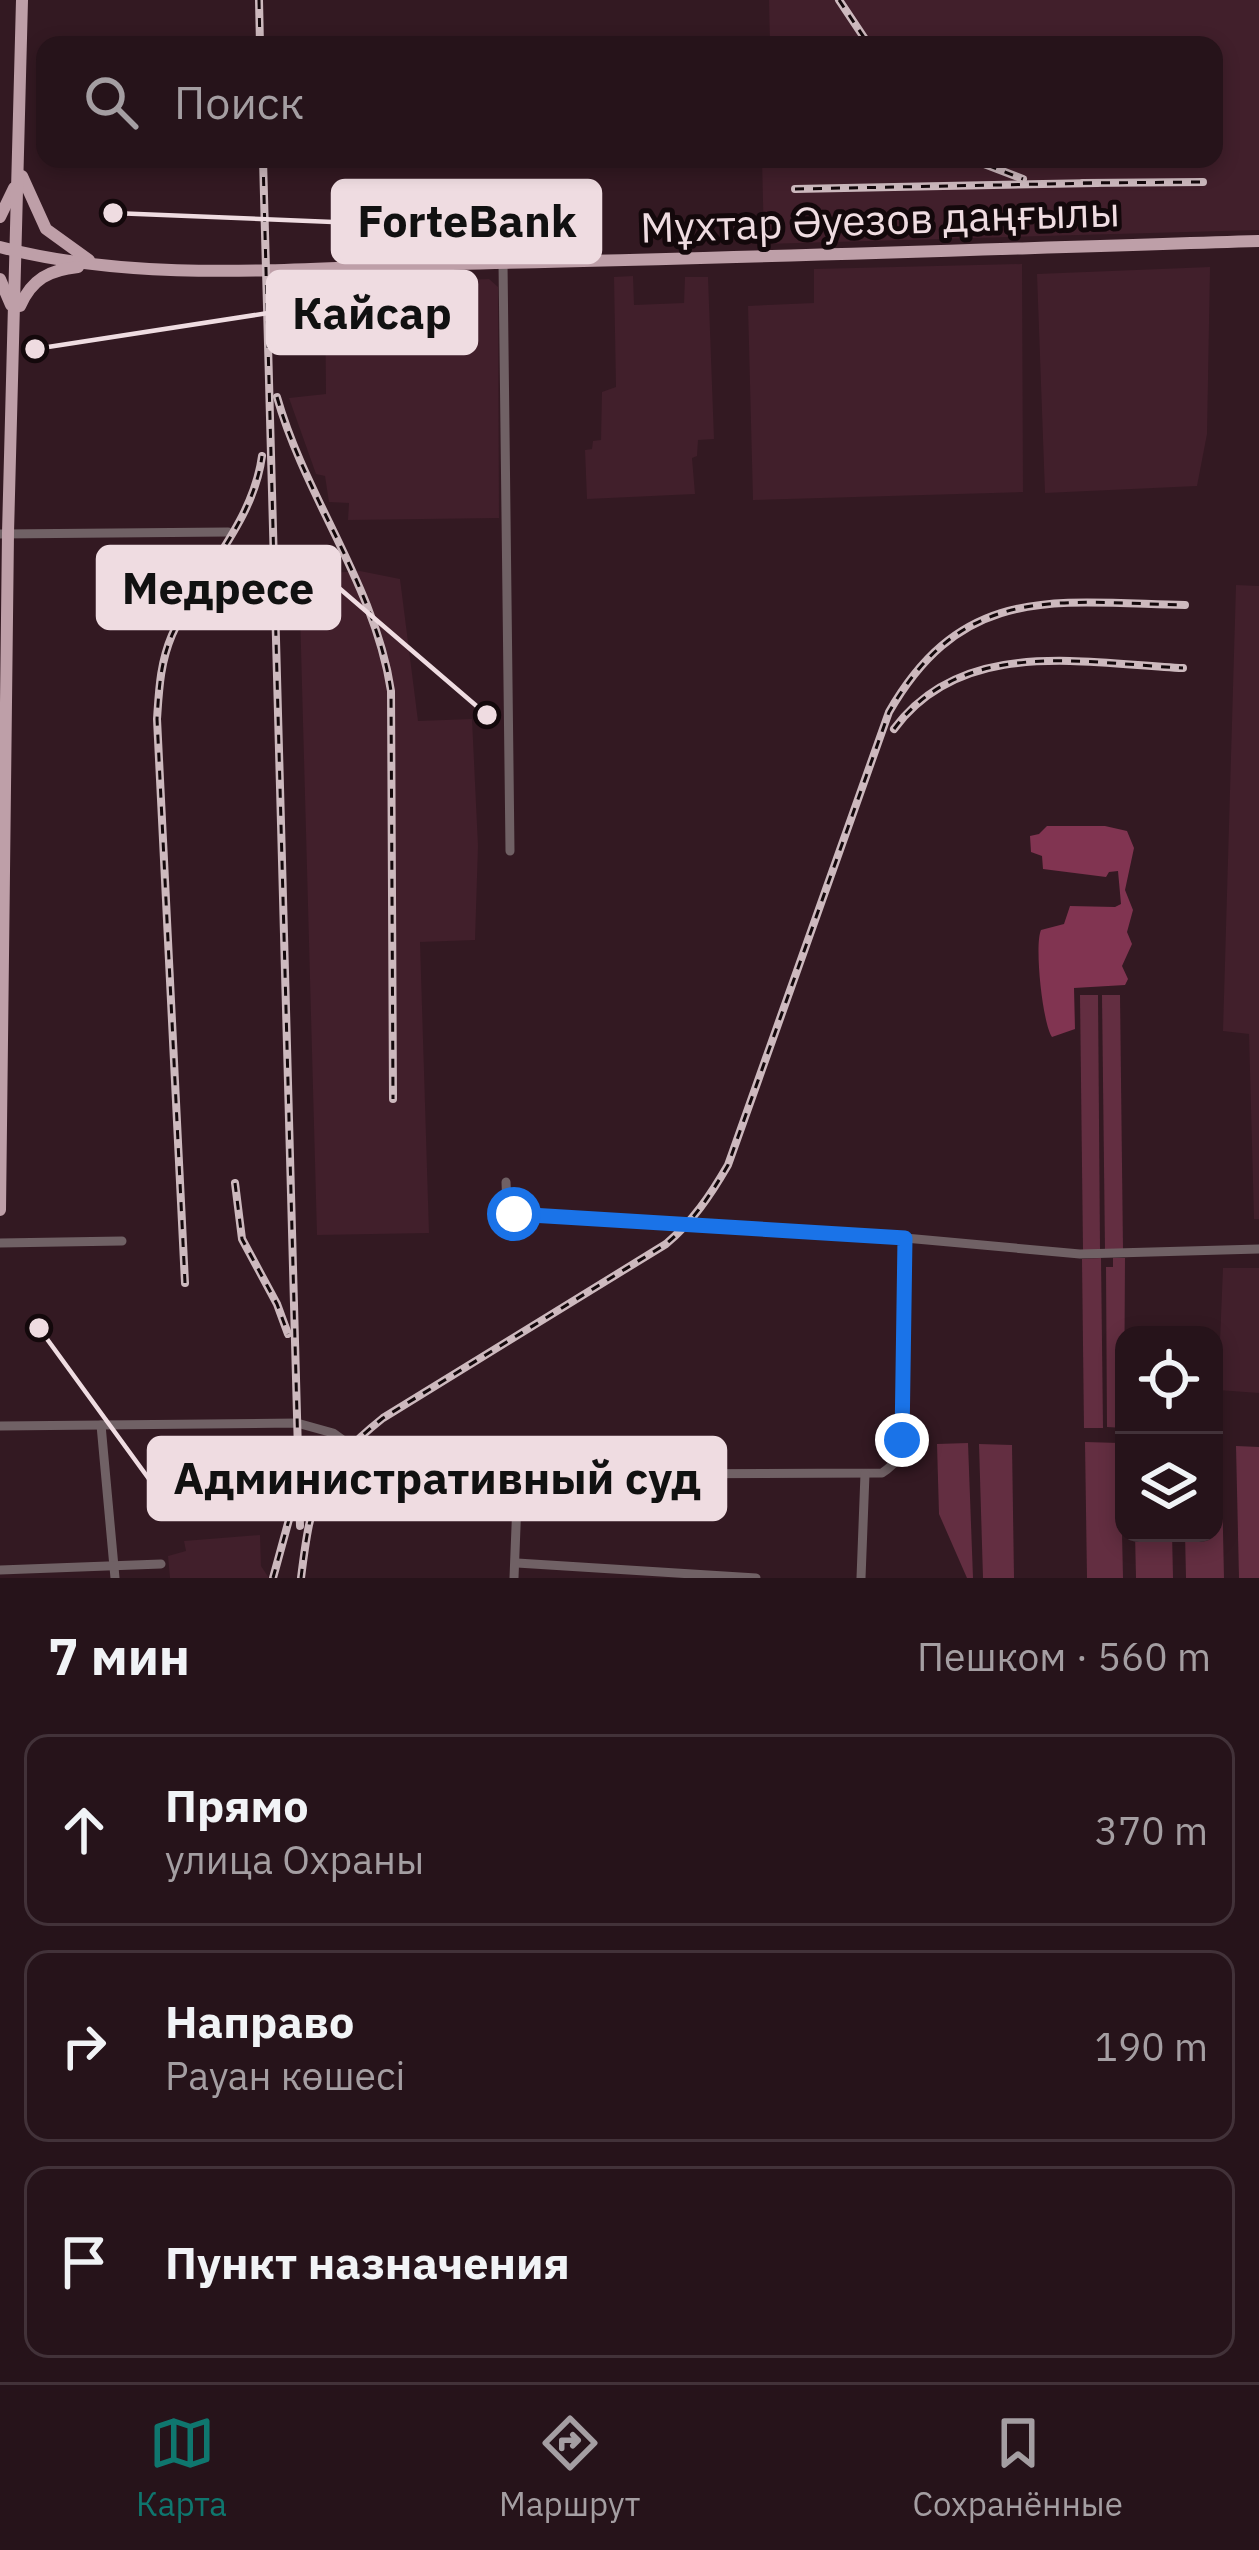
<!DOCTYPE html>
<html lang="ru">
<meta charset="utf-8">
<style>
:root{--surface:#26131a;--page:#322027;--text:#f1f3f6;--muted:#a49ea2;--line:#423239;--accent:#0f766e}
body{margin:0;font-family:"IBM Plex Sans",sans-serif;background:var(--page);color:var(--text)}
.controls{position:absolute;right:36px;bottom:36px;display:grid;overflow:hidden;border-radius:24px;box-shadow:0 6px 18px #0003}
.controls button{width:108px;height:108px;display:grid;place-items:center;padding:0;border:0;border-bottom:3px solid var(--line);background:var(--surface);color:var(--text);font:60px sans-serif}
.stop{position:absolute;width:36px;height:36px;margin:-27px;border:9px solid #1a73e8;border-radius:50%;background:#fff}
.stop.end{background:#1a73e8;border-color:#fff;box-shadow:0 3px 12px #0008}
.list{margin:0;padding:0;list-style:none}
h2{display:flex;justify-content:space-between;align-items:center;height:156px;margin:0;padding:0 48px;font-size:51px}
h2 small{font-size:39px;font-weight:400;color:var(--muted)}
.list li{display:grid;grid-template-columns:78px 1fr auto;gap:36px;align-items:center;box-sizing:border-box;height:192px;margin:0 24px 24px;padding:0 24px;border:3px solid var(--line);border-radius:24px}
.list b{display:block;font-size:45px;white-space:nowrap}
.list p{margin:0;font-size:39px;white-space:nowrap;color:var(--muted)}
.list em{font-size:39px;font-style:normal;color:var(--muted)}
.icon{flex:none;width:66px;height:66px;fill:none;stroke:currentColor;stroke-width:2;stroke-linecap:round;stroke-linejoin:round}
.map{position:relative;flex:none;width:1259px;height:1578px;overflow:hidden}
.search{position:absolute;background:var(--surface);box-shadow:0 6px 18px #0003;left:36px;right:36px;top:36px;height:132px;display:flex;align-items:center;gap:30px;box-sizing:border-box;padding:0 42px;border-radius:24px;color:var(--muted);font-size:45px}
.sheet{height:804px;background:var(--surface)}
nav{display:flex;justify-content:space-around;align-items:center;box-sizing:border-box;height:168px;border-top:3px solid var(--line);background:var(--surface);font-size:33px;color:var(--muted)}
nav a{display:grid;justify-items:center;gap:6px}
nav .on{color:var(--accent)}
.map>svg:first-child{display:block}
.built{fill:#411f2b}
.green{fill:#632e41}
.water{fill:#813451}
.lines{fill:none;stroke-linecap:round;stroke-linejoin:round}
.minor{stroke:#706165;stroke-width:9}
.major{stroke:#be9fa8;stroke-width:12}
.rail-casing{stroke:#cdb9be;stroke-width:8}
.rail{stroke:#13080b;stroke-width:3;stroke-dasharray:9;stroke-linecap:butt}
.route{stroke:#1a73e8;stroke-width:15}
.labels{text-anchor:middle;dominant-baseline:central;stroke-width:10;stroke-linejoin:round;paint-order:stroke}
.street-label{font-size:42px;fill:#efdce1;stroke:#13080b}
.leader{fill:none;stroke:#efdce1;stroke-width:4.5}
.callout-dot{fill:#efdce1;stroke:#13080b;stroke-width:4.5}
.callout{fill:#efdce1;stroke:#efdce1;stroke-width:4.5}
.callout-label{font-size:45px;text-anchor:middle;font-weight:bold;fill:#111}
</style>
<div class="map">
<svg width="1259" height="1578" viewBox="0 0 1259 1578">
<rect width="100%" height="100%" fill="#331922"/>
<g class="built">
<path d="M769,0h490v230l-495,14 -2,-85h452v-114h-444z"/>
<path d="M1022,264l1,228 -270,8 -5,-194 66,-3v-34z"/>
<path d="M1210,267l-3,167 -10,52 -152,7 -8,-219z"/>
<path d="M633,276l1,29 50,-2 1,-26h23l6,162 -16,1 -1,16 -5,2 3,36 -108,5 -2,-49 7,-1 1,-8 8,-1 1,-48 14,-5 -2,-110z"/>
<path d="M489,279l9,8 1,231 -151,2 1,-17 -20,-1 -4,-26 -9,-2 -27,-76 37,-4 -1,-108z"/>
<path d="M360,571l40,8 18,142 54,-2 6,127 -3,94 -55,2 9,291 -112,2 -18,-660z"/>
<path d="M1236,585l23,1v633h-5l-5,-185 -26,-3z"/>
<path d="M1223,1268h36v125l-41,-3z"/>
<path d="M260,1535l1,31 8,12h-99l-2,-22 18,-5 -2,-10z"/>
</g>
<g class="green">
<path d="M1080,995h18l2,255h-17z"/>
<path d="M1102,995h18l3,255h-18z"/>
<path d="M1101,1258l2,170h-19l-2,-169z"/>
<path d="M1113,1258h12l-1,170 -17,-1 -1,-160h7z"/>
<path d="M1214,1439h7l3,139h-38l-1,-45h29z"/>
<path d="M1085,1442l35,1 3,135h-36z"/>
<path d="M968,1443l5,135h-6l-28,-64 -2,-70z"/>
<path d="M979,1444l33,1 2,133h-31z"/>
<path d="M1236,1446l23,1v131h-20z"/>
<path d="M1135,1533h37l1,45h-37z"/>
</g>
<path class="water" d="M1047,826h58l22,5 7,17 -9,42 8,20 -6,22 5,12 -10,22 6,13 -3,6 -51,3 1,41 -23,8c-9,-12 -18,-91 -11,-107l23,-6 6,-18 45,1 6,-3 -3,-33 -9,1 -3,5 -63,-8 -1,-13 -11,-4 -1,-16 9,-2z"/>
<g class="lines">
<g class="minor">
<path d="M503,263l7,588"/>
<path d="M0,534l228,-2"/>
<path d="M506,1182l1,26 7,6 391,24 175,16 179,-5"/>
<path d="M0,1243l122,-2"/>
<path d="M101,1425l14,153"/>
<path d="M0,1426l297,-3 36,10 58,42 491,-2c14,-9 18,-17 20,-33l3,-202"/>
<path d="M517,1563l239,15"/>
<path d="M0,1570l161,-6"/>
<path d="M514,1578l4,-102"/>
<path d="M861,1578l4,-104"/>
</g>
<g class="major">
<path d="M22,176l24,53 43,31"/>
<path d="M0,217l14,-29"/>
<path d="M0,247c145,38 303,20 452,17 269,-5 538,-15 807,-23"/>
<path d="M0,279l11,26"/>
<path d="M20,306c12,-27 29,-36 58,-39"/>
<path d="M0,1210l8,-677 14,-533"/>
</g>
<defs>
<g id="rail">
<path d="M259,0l1,45"/>
<path d="M839,0l30,45"/>
<path d="M263,159l37,1367"/>
<path d="M971,159l52,20"/>
<path d="M1083,183l120,-1"/>
<path d="M795,189l302,-6"/>
<path d="M277,397c29,102 98,188 114,294l2,408"/>
<path d="M894,729c68,-92 188,-66 289,-61"/>
<path d="M235,1183l7,56 35,65 11,30"/>
<path d="M185,1283l-28,-564c2,-29 3,-56 15,-84 27,-61 81,-111 90,-179"/>
<path d="M273,1578l20,-73"/>
<path d="M301,1578c10,-81 16,-107 82,-160l283,-174c27,-23 44,-48 62,-79l161,-453c74,-129 166,-110 296,-107"/>
</g>
</defs>
<use href="#rail" class="rail-casing"/>
<use href="#rail" class="rail"/>
</g>
<g class="lines">
<path class="route" d="M514,1214l391,24 -3,202"/>
</g>
<g class="labels">
<g class="street-label">
<text transform="translate(880 219) rotate(-2)">Мұхтар Әуезов даңғылы</text>
</g>
</g>
<path class="leader" d="M113 213L333 222M35 349L268 313M487 715L339 588M39 1328L149 1479"/>
<g class="callout-dot">
<circle cx="113" cy="213" r="12"/>
<circle cx="35" cy="349" r="12"/>
<circle cx="487" cy="715" r="12"/>
<circle cx="39" cy="1328" r="12"/>
</g>
<g class="callout">
<rect x="333" y="181" width="267" height="81" rx="12"/>
<rect x="268" y="272" width="208" height="81" rx="12"/>
<rect x="98" y="547" width="241" height="81" rx="12"/>
<rect x="149" y="1438" width="576" height="81" rx="12"/>
</g>
<g class="callout-label">
<text x="467" y="237">ForteBank</text>
<text x="372" y="329">Кайсар</text>
<text x="218" y="604">Медресе</text>
<text x="437" y="1494">Административный суд</text>
</g>
</svg>
<div class="controls">
<button><svg class="icon" aria-label="locate" viewBox="0 0 24 24"><circle cx="12" cy="12" r="6"/><path d="M12 2v4M12 18v4M2 12h4M18 12h4"/></svg></button>
<button><svg class="icon" aria-label="layers" viewBox="0 0 24 24"><path d="M12 4l9 5-9 5-9-5zM3 14l9 5 9-5"/></svg></button>
</div>
<div class="stop" style="left:514px;top:1214px"></div>
<div class="stop end" style="left:902px;top:1440px"></div>
<div class="search"><svg class="icon" aria-label="search" viewBox="0 0 24 24"><circle cx="10" cy="10" r="6"/><path d="M15 15l6 6"/></svg>Поиск</div>
</div>
<section class="sheet">
<h2>7 мин<small>Пешком · 560 m</small></h2>
<ul class="list">
<li><svg class="icon" aria-label="ahead" viewBox="0 0 24 24"><path d="M12 20V5M6 11l6-6 6 6"/></svg><div><b>Прямо</b><p>улица Охраны</p></div><em>370 m</em></li>
<li><svg class="icon" aria-label="right" viewBox="0 0 24 24"><path d="M7 20v-9h11M14 6l5 5-5 5"/></svg><div><b>Направо</b><p>Рауан көшесі</p></div><em>190 m</em></li>
<li><svg class="icon" aria-label="arrive" viewBox="0 0 24 24"><path d="M6 21V4h12l-3 4 3 4H6"/></svg><div><b>Пункт назначения</b></div></li>
</ul>
</section>
<nav>
<a class="on"><svg class="icon" aria-label="map" viewBox="0 0 24 24"><path d="M3 6l6-2 6 2 6-2v14l-6 2-6-2-6 2zM9 4v14M15 6v14"/></svg>Карта</a>
<a><svg class="icon" aria-label="directions" viewBox="0 0 24 24"><path d="M12 3l9 9-9 9-9-9zM9 14v-3h6M13 9l2 2-2 2"/></svg>Маршрут</a>
<a><svg class="icon" aria-label="saved" viewBox="0 0 24 24"><path d="M7 4h10v16l-5-4-5 4z"/></svg>Сохранённые</a>
</nav>
